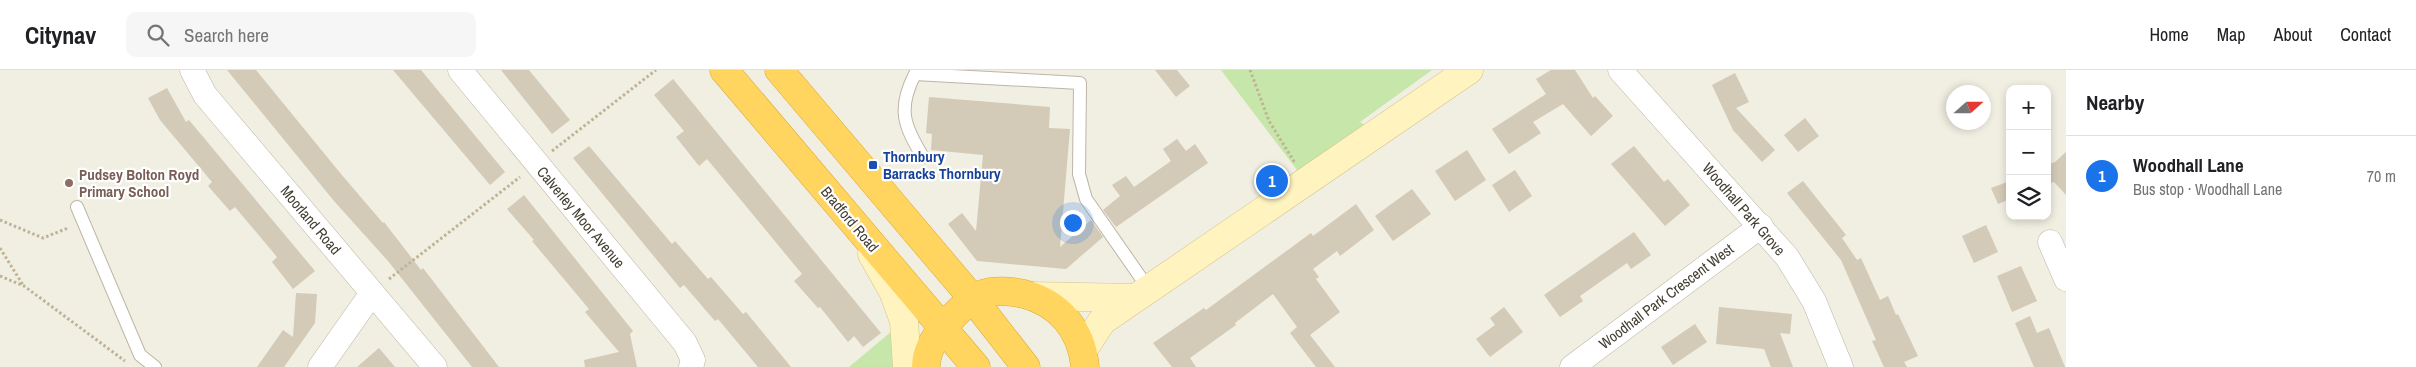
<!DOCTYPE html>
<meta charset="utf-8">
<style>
:root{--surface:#fff;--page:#f6f6f6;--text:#202124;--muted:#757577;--line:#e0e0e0;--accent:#1a73e8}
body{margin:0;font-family:"Archivo Narrow",sans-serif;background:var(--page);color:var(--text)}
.controls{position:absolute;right:15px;top:15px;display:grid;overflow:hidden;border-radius:10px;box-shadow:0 2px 8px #0003}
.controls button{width:45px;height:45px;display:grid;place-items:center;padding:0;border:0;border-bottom:1px solid var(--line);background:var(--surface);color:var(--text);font:25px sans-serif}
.compass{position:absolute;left:1946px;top:15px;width:45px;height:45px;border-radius:50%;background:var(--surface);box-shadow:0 2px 8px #0003;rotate:69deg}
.you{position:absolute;left:1072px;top:152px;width:18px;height:18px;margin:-12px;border:4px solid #fff;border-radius:50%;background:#1a73e8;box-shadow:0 0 0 8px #1a73e833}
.badge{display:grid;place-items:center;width:32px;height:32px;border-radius:50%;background:var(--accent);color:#fff;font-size:16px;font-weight:700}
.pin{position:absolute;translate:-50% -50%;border:2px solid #fff;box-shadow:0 1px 5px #0006}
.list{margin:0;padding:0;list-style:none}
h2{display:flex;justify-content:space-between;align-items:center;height:65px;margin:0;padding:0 20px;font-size:21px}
h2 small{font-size:16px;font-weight:400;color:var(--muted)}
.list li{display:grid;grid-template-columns:32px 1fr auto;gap:15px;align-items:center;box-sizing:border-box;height:80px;padding:0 20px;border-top:1px solid var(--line)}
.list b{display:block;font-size:19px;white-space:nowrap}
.list p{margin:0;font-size:16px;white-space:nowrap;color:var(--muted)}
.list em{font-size:16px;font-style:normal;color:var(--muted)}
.icon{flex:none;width:28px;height:28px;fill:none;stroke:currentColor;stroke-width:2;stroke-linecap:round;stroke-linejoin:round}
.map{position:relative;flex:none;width:2066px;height:297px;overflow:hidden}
header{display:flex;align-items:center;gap:30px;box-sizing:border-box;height:70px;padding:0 25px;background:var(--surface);border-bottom:1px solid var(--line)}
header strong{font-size:24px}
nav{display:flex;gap:28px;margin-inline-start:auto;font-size:18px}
.search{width:350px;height:45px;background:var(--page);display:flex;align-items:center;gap:12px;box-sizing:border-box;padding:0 18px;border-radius:10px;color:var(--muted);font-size:19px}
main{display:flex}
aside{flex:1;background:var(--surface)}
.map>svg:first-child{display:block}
.green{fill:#c7e7aa}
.building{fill:#d3cab8}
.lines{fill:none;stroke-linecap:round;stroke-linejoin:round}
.lane-casing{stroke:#bdb6a5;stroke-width:14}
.street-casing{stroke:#bdb6a5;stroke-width:25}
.secondary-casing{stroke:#d3c591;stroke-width:29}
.highway-casing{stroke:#deaa2f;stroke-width:29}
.path{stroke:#bfb396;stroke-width:3;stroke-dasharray:2.5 2.5;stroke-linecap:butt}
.lane{stroke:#fff;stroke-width:12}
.street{stroke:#fff;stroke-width:24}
.secondary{stroke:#fff4bf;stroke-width:28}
.highway{stroke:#ffd560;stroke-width:28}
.transit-dot{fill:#1a4fb4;stroke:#fff;stroke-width:2}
.education-dot{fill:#8d6e63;stroke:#fff;stroke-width:2}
.labels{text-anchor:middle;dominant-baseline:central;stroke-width:4.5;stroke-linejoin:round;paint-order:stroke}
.transit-label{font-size:15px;font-weight:bold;fill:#164399;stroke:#fff;text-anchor:start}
.education-label{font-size:15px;font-weight:bold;fill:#785e54;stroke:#fff;text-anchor:start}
.street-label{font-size:15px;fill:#433e33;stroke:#fff}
</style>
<header>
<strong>Citynav</strong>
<div class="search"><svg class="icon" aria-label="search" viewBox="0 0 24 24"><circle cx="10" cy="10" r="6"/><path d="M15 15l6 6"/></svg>Search here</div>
<nav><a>Home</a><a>Map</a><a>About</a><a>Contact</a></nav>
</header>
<main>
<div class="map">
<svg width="2066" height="297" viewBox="0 0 2066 297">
<rect width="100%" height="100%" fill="#f1eee2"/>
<g class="green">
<path d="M1221,0h211l-72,52 17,11 -70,50z"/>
<path d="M904,251l3,46h-58z"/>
</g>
<g class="building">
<path d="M227,0h29l85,104 42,49 1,-1 37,48 2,-2 76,99h-27l-84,-106 -54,-60z"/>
<path d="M393,0h28l84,102 -15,13z"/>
<path d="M501,0h28l41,50 -18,14z"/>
<path d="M1155,0h22l13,16 -14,11z"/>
<path d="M1551,0h24l18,28 2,-2 18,20 -22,20 -28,-32 -30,18 8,11 -32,21 -17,-25 54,-35 -10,-15z"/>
<path d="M1735,3l14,29 -13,6 39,42 -13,12 -29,-32 -21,-45z"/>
<path d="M673,9l208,254 -18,14 -9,-11 -6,6 -28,-35 -2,1 -24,-27 8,-7 -95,-115 -8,7 -23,-29 8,-6 -30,-36z"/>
<path d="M167,18l19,34 3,-2 126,151 -22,18 -21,-27 5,-5 -42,-50 -5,4 -22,-25 4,-4 -52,-62 -12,-22z"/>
<path d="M929,27l121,10 -1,21 21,1 -10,118 31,-27 12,17 -37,32 -89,-8 -29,-37 14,-11 14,18 7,-76 -52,-5 1,-16 -6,-1z"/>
<path d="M1805,48l14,18 -21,16 -14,-17z"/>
<path d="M1177,69l9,12 9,-7 13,19 -92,64 -13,-17 17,-14 -8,-11 14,-9 8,11 37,-26 -8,-12z"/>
<path d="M589,76l83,98 3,-3 33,38 3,-2 32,37 3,-2 45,55h-33l-40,-48 -3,2 -31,-36 -4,3 -107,-130z"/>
<path d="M1634,76l30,36 4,-3 22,26 -25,21 -54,-62z"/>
<path d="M1467,80l19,30 -31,21 -20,-30z"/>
<path d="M2066,82v43l-12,-13 -7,2v-19l8,-3z"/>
<path d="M1515,100l17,26 -23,16 -17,-27z"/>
<path d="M1803,111l43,54 -4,3 15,22 4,-2 19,42 8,-4 8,19 2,-1 20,42 -14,6 3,5h-23l-12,-26 4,-1 -35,-80 -54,-67z"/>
<path d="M2010,111v18l-12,5 -7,-16z"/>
<path d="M1412,119l19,25 -38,27 -18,-25z"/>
<path d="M524,125l109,136 -3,3 7,33h-52l-1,-7 35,-8 -34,-40 4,-3 -57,-68 2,-1 -27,-31z"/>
<path d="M1356,134l18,26 -34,26 -3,-5 -24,18 6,8 -3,2 24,33 -30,23 25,32h-19l-26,-34 7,-6 -24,-33 -38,29 1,2 -46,33 6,9h-24l-19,-24 51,-35 2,2 105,-77 2,3z"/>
<path d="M1986,155l12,27 -24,11 -12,-27z"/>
<path d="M1634,162l17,23 -20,14 -4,-6 -47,33 3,5 -23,16 -16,-22z"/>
<path d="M2021,196l16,35 -25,11 -15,-36z"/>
<path d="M296,223l21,1 -2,29 -31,44h-27l26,-37 10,7z"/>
<path d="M1504,237l19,25 -33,25 -14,-18 19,-14 -5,-7z"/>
<path d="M1719,237l73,7 -2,20 -10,-1 13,34h-22l-7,-18 -48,-5z"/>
<path d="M2030,246l7,17 12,-5 16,39h-31l-19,-44z"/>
<path d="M1695,254l12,18 -34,23 -12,-18z"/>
<path d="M379,278l16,19h-38z"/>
</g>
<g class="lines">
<defs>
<g id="lane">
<path d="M923,87c-19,-31 -26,-48 -8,-83l165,9 -1,91 7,25 62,89"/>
<path d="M77,137l63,148 15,12"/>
</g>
<g id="street">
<path d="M192,0l13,25 230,272"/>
<path d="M460,0l225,273 8,17 -2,7"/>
<path d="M1620,0l167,187 27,44 27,66"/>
<path d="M2050,172l16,37"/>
<path d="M320,297l52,-74"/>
<path d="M1572,297l189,-141"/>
</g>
<g id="secondary">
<path d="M872,184l21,37 11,30 3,46"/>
<path d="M1031,226l102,2"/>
<path d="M1083,280l19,-29 367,-251"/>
</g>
<g id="highway">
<path d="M724,0l252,297"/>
<path d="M779,0l194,229 53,68"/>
<path d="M926,297c0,-16 10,-32 21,-44 9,-10 22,-24 35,-29 13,-4 29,-3 42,0 35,9 58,36 61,73"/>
</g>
</defs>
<use href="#lane" class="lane-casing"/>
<use href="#street" class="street-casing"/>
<use href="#secondary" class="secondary-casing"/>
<use href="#highway" class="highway-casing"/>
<g class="path">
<path d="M1250,0l19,51 26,42"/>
<path d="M552,81l104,-81"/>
<path d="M0,150l43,18 25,-10"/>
<path d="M0,178l23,37"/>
<path d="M0,206l24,10 101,75"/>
<path d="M389,209l131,-102"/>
</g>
<use href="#lane" class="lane"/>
<use href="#street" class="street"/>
<use href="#secondary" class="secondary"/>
<use href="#highway" class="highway"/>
</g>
<rect class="transit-dot" x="868" y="90" width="10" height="10" rx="2.5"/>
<circle class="education-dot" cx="69" cy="113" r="5"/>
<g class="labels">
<g class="transit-label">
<text x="883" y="86">Thornbury<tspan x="883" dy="17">Barracks Thornbury</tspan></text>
</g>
<g class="education-label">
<text x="79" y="104">Pudsey Bolton Royd<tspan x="79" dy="17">Primary School</tspan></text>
</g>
<g class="street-label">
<text transform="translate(1744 139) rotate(49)">Woodhall Park Grove</text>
<text transform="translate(581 147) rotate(50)">Calverley Moor Avenue</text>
<text transform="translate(850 149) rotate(50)">Bradford Road</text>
<text transform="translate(311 150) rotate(50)">Moorland Road</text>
<text transform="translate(1666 226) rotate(-37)">Woodhall Park Crescent West</text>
</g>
</g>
</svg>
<div class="controls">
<button>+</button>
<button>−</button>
<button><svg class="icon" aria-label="layers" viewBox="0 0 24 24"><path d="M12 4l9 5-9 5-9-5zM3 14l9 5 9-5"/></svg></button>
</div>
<svg class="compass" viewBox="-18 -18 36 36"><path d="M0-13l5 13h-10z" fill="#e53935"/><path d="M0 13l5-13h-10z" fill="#757577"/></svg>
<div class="you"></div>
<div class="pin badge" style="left:1272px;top:111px">1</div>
</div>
<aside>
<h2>Nearby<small></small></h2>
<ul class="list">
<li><span class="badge">1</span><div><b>Woodhall Lane</b><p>Bus stop · Woodhall Lane</p></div><em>70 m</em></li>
</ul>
</aside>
</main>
